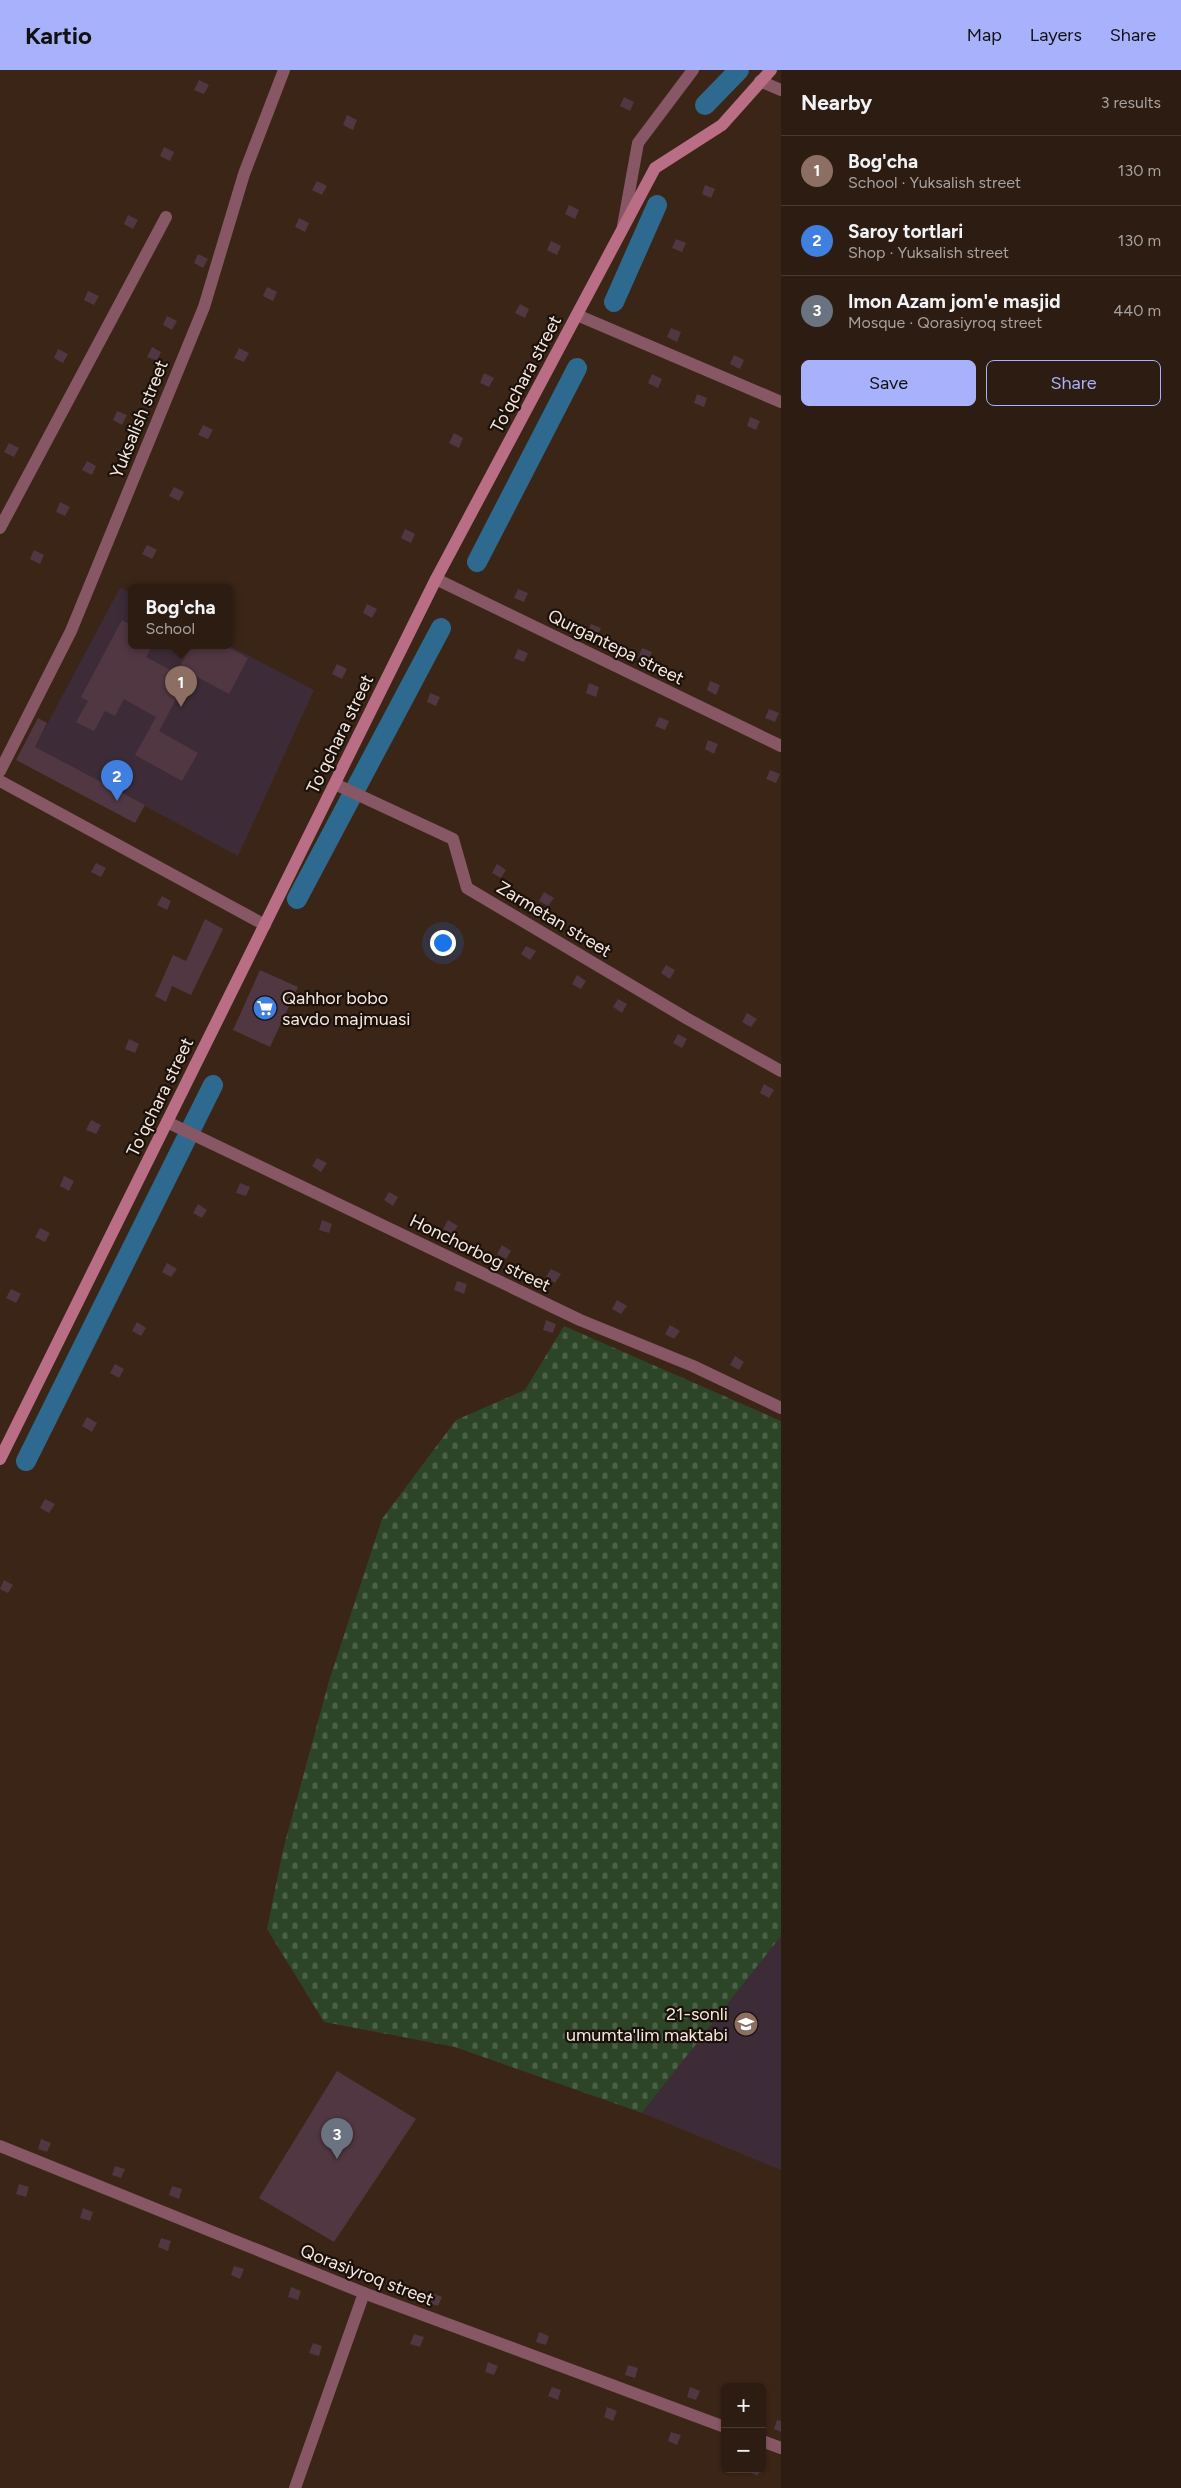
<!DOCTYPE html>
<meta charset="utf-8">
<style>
:root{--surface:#2c1c11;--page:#34251a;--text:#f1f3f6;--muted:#a6a19f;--line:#483a31;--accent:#a7b1fc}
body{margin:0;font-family:Figtree,sans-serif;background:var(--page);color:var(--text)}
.controls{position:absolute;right:15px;bottom:15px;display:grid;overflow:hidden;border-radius:8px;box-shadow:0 1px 4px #0004}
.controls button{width:45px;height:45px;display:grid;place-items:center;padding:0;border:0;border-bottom:1px solid var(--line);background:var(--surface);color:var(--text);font:25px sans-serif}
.you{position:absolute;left:442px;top:872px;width:18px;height:18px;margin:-12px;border:4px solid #fff;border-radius:50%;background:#1a73e8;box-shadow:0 0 0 8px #1a73e833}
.badge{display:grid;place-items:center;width:32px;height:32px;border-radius:50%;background:var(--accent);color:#fff;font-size:16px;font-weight:700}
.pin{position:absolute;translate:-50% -41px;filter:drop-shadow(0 1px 2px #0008)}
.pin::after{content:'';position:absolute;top:26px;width:18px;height:15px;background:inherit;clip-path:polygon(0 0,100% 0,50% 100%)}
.popup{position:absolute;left:128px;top:514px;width:105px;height:65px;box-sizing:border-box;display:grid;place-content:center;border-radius:8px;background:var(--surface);filter:drop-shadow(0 1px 4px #0005);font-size:16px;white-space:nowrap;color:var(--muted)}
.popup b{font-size:19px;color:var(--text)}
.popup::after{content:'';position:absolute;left:50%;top:100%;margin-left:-10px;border:10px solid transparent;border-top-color:var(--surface)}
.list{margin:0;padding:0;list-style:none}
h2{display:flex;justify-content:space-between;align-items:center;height:65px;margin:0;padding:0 20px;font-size:21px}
h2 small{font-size:16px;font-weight:400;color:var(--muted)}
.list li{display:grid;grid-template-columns:32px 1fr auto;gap:15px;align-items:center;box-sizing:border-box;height:70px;padding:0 20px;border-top:1px solid var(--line)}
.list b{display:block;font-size:19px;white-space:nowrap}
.list p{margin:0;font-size:16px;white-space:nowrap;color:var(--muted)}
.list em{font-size:16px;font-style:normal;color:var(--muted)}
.actions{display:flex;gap:10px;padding:15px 20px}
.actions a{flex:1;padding:11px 0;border:1px solid var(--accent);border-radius:8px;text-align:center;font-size:18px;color:var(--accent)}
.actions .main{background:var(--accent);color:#111}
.map{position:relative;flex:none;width:781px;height:2418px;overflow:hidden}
header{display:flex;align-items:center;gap:30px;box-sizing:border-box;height:70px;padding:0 25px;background:var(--accent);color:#111}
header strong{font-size:24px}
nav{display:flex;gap:28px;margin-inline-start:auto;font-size:18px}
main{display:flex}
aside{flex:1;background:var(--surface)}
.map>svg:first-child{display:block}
.education{fill:#3d2c37}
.cemetery{fill:url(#cemetery-stones)}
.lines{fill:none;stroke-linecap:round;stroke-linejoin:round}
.canal{stroke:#2e6a90;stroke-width:20}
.building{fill:#513742}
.street{stroke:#875765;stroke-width:12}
.secondary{stroke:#ba6e85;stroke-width:12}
.labels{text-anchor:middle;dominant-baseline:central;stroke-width:4.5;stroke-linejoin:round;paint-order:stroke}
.street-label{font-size:18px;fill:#f6e6de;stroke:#1b110b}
.poi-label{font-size:18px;fill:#f6e6de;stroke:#1b110b;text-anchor:start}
</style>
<header>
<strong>Kartio</strong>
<nav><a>Map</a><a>Layers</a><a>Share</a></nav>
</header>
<main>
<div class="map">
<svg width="781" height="2418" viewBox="0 0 781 2418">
<defs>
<pattern id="cemetery-stones" width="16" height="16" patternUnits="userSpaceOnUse" patternTransform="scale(1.25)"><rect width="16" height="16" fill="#2c4527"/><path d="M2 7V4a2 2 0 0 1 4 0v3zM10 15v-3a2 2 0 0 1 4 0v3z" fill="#4b6046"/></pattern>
</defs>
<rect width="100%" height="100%" fill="#3b2517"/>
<g class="education">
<path d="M120,518l12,6v52h98l84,44 -76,166 -203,-109z"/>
<path d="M781,1866v234l-139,-57z"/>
</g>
<path class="cemetery" d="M564,1256l217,95v515l-139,177 -187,-66 -131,-25 -57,-93 16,-79 46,-169 53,-162 74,-99 69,-30z"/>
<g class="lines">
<g class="canal">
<path d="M705,35l34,-35"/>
<path d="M614,232l43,-97"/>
<path d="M477,492l100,-194"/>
<path d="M297,829l144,-271"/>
<path d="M26,1391l187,-376"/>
</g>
</g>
<g class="building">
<path d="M199,10l10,5 -5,9 -10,-4z"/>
<path d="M624,27l10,5 -4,9 -10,-5z"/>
<path d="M347,45l10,5 -4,10 -10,-5z"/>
<path d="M164,77l10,5 -4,9 -10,-5z"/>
<path d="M317,111l10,5 -5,9 -10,-5z"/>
<path d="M705,115l10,4 -4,9 -9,-4z"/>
<path d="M569,135l10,5 -4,9 -10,-5z"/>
<path d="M128,145l10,5 -5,9 -9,-5z"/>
<path d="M299,148l10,5 -4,9 -10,-5z"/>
<path d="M676,169l10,4 -4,9 -10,-4z"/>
<path d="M551,171l10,5 -4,9 -10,-5z"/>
<path d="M198,184l10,5 -5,9 -9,-5z"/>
<path d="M267,217l10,5 -4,9 -10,-5z"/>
<path d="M88,221l11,5 -5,9 -10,-5z"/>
<path d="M520,234l9,5 -4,9 -10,-5z"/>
<path d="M167,246l10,5 -5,9 -9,-5z"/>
<path d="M671,258l10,4 -4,10 -10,-5z"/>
<path d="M152,277l9,5 -4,9 -10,-4z"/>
<path d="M239,278l10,5 -5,9 -10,-4z"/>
<path d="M58,279l10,5 -5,9 -9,-5z"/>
<path d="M734,285l10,5 -4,9 -10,-5z"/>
<path d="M484,303l10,5 -5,9 -9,-4z"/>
<path d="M652,304l10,5 -4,9 -10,-5z"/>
<path d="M697,324l10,4 -3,9 -10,-4z"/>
<path d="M117,341l10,4 -5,10 -9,-5z"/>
<path d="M750,347l10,4 -4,9 -9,-4z"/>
<path d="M203,355l10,5 -5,9 -10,-4z"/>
<path d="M454,363l9,5 -4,10 -10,-5z"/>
<path d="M9,373l10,5 -5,9 -10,-5z"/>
<path d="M87,391l9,5 -4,9 -10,-5z"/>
<path d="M174,417l10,5 -5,9 -10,-5z"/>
<path d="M60,432l10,5 -5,9 -9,-4z"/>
<path d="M405,459l10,5 -4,9 -10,-5z"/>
<path d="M147,475l10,5 -5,9 -10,-5z"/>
<path d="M34,480l10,5 -4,9 -10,-5z"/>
<path d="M518,519l10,4 -4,9 -10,-4z"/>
<path d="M367,534l10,5 -5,9 -9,-5z"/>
<path d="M122,550l10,6v20h20l-6,11 30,16 15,-27h34l23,12 -19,36 -39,-21 -31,58 39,22 -16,28 -47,-26 21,-38 -32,-18 -9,17 -10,-5 -11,20 -18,-9 12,-21 -7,-4z"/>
<path d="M591,554l10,4 -4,9 -10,-4z"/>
<path d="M642,578l10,4 -4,10 -10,-4z"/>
<path d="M518,579l10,4 -4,9 -10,-4z"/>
<path d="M337,594l10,5 -5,10 -10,-5z"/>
<path d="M710,611l10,4 -4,10 -9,-5z"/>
<path d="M589,613l10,4 -3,10 -10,-4z"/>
<path d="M430,623l10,4 -4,9 -9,-4z"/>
<path d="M769,639l10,4 -4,9 -10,-4z"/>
<path d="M659,647l10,4 -4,9 -10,-4z"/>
<path d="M38,648l9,5 -12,24 110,58 -10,18 -119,-63z"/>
<path d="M708,670l10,4 -4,10 -9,-5z"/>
<path d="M770,700l10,4 -4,9 -10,-4z"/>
<path d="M96,793l10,5 -5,9 -10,-5z"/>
<path d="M497,794l9,6 -5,8 -9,-5z"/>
<path d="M544,822l10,6 -6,8 -9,-5z"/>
<path d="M162,826l9,5 -4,9 -10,-5z"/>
<path d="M205,849l18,10 -32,66 -19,-9 -6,16 -11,-6 18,-41 13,6z"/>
<path d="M526,876l10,5 -6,9 -9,-6z"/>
<path d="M666,895l9,5 -5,9 -9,-6z"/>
<path d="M260,900l38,17 -28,60 -37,-17z"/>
<path d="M577,905l9,6 -5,8 -9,-5z"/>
<path d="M618,929l9,5 -5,9 -9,-6z"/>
<path d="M747,943l10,6 -6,8 -9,-5z"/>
<path d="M678,964l9,5 -5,9 -9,-5z"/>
<path d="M129,969l10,5 -4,9 -10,-4z"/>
<path d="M764,1014l10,6 -5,8 -9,-5z"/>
<path d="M91,1050l10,5 -5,9 -10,-4z"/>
<path d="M317,1088l10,5 -6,9 -9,-6z"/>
<path d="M64,1106l10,5 -5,10 -9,-5z"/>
<path d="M240,1113l10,4 -4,9 -10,-3z"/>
<path d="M389,1122l9,5 -5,9 -9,-6z"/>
<path d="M198,1134l9,6 -5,8 -9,-5z"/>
<path d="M322,1150l10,4 -3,9 -10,-3z"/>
<path d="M448,1150l10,6 -6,8 -9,-5z"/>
<path d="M40,1158l10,5 -5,9 -10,-5z"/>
<path d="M502,1175l9,6 -5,8 -9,-5z"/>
<path d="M167,1193l10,6 -6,8 -9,-5z"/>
<path d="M551,1199l10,5 -6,9 -9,-6z"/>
<path d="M457,1211l10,3 -3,10 -10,-4z"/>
<path d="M11,1219l10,5 -5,9 -10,-5z"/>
<path d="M617,1230l10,6 -6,8 -9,-5z"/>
<path d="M546,1250l10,4 -3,9 -10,-3z"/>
<path d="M137,1252l9,6 -5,8 -9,-5z"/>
<path d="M670,1255l10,6 -6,8 -9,-5z"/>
<path d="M735,1286l9,6 -5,8 -9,-5z"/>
<path d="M115,1294l9,5 -5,9 -9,-5z"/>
<path d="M87,1347l10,6 -5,9 -10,-6z"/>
<path d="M45,1429l10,5 -6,9 -9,-5z"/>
<path d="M4,1510l9,5 -5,8 -8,-4z"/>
<path d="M337,2001l79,48 -82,123 -75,-44z"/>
<path d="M41,2069l10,4 -4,9 -9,-3z"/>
<path d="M115,2096l10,3 -4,9 -9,-3z"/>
<path d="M19,2114l10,3 -3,10 -10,-3z"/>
<path d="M172,2116l10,3 -3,10 -10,-4z"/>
<path d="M83,2138l10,4 -3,9 -10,-3z"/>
<path d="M161,2168l10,3 -3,10 -10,-4z"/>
<path d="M234,2196l10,3 -4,10 -9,-4z"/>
<path d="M291,2217l10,4 -3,9 -10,-3z"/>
<path d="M432,2223l10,4 -4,9 -10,-3z"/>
<path d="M539,2262l10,4 -3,9 -10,-3z"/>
<path d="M414,2264l10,3 -4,10 -10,-3z"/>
<path d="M313,2273l9,3 -3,10 -10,-3z"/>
<path d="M488,2292l10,4 -4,9 -9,-3z"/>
<path d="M628,2295l10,3 -3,10 -10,-3z"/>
<path d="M552,2317l9,3 -3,10 -10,-4z"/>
<path d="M690,2317l10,4 -4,9 -9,-3z"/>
<path d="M607,2337l10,4 -4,10 -9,-4z"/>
<path d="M777,2350l4,1v11l-7,-3z"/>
<path d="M671,2362l10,3 -4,10 -9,-4z"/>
<path d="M749,2399h11l-2,7 -10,-4z"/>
</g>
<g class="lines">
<g class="street">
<path d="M760,11l21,9"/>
<path d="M623,156l15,-83 55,-73"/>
<path d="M577,245l204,87"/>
<path d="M0,458l166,-311"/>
<path d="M436,509l345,167"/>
<path d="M0,701l71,-140 133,-324 40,-133 40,-104"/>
<path d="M0,711l265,144"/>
<path d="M335,714l118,55 14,49 219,130 95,53"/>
<path d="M167,1052l413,198 113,46 88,42"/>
<path d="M0,2076l364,147 361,134"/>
<path d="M762,2371l19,7"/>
<path d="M295,2418l69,-195"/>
</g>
<path class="secondary" d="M0,1389l436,-880 219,-411 67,-43 49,-55"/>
</g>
<defs>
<symbol id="supermarket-disc" viewBox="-11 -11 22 22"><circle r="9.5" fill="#3f7fe0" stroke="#1b110b"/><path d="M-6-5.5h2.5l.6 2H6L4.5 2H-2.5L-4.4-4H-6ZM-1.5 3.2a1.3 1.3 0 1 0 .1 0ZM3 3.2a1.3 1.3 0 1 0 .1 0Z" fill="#fff"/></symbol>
<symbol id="school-disc" viewBox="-11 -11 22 22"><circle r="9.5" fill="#8d6e63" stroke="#1b110b"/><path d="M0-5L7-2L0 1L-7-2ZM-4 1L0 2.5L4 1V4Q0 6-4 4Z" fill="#fff"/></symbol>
</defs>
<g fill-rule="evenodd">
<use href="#supermarket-disc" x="251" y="924" width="28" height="28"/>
<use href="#school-disc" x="732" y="1940" width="28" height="28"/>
</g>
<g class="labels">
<g class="street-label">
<text transform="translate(526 304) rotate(-62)">To'qchara street</text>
<text transform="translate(139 349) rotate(-68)">Yuksalish street</text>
<text transform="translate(616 577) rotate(26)">Qurgantepa street</text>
<text transform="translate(340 664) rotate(-64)">To'qchara street</text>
<text transform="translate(554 849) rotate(31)">Zarmetan street</text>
<text transform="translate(160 1027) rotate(-64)">To'qchara street</text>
<text transform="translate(480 1183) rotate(26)">Honchorbog street</text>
<text transform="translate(367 2205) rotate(21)">Qorasiyroq street</text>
</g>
<g class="poi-label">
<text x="282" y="928">Qahhor bobo<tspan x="282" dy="21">savdo majmuasi</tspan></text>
<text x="728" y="1944" text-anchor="end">21-sonli<tspan x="728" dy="21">umumta'lim maktabi</tspan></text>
</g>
</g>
</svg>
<div class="controls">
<button>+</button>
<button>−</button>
</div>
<div class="you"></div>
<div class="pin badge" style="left:181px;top:637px;background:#8d6e63">1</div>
<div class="popup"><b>Bog'cha</b>School</div>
<div class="pin badge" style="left:117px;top:731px;background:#3f7fe0">2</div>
<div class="pin badge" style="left:337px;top:2089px;background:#6b7280">3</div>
</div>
<aside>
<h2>Nearby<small>3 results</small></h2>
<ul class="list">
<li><span class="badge" style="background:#8d6e63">1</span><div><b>Bog'cha</b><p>School · Yuksalish street</p></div><em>130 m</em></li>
<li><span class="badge" style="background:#3f7fe0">2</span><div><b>Saroy tortlari</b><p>Shop · Yuksalish street</p></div><em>130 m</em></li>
<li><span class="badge" style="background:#6b7280">3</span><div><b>Imon Azam jom'e masjid</b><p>Mosque · Qorasiyroq street</p></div><em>440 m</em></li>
</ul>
<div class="actions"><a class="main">Save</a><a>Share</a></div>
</aside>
</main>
